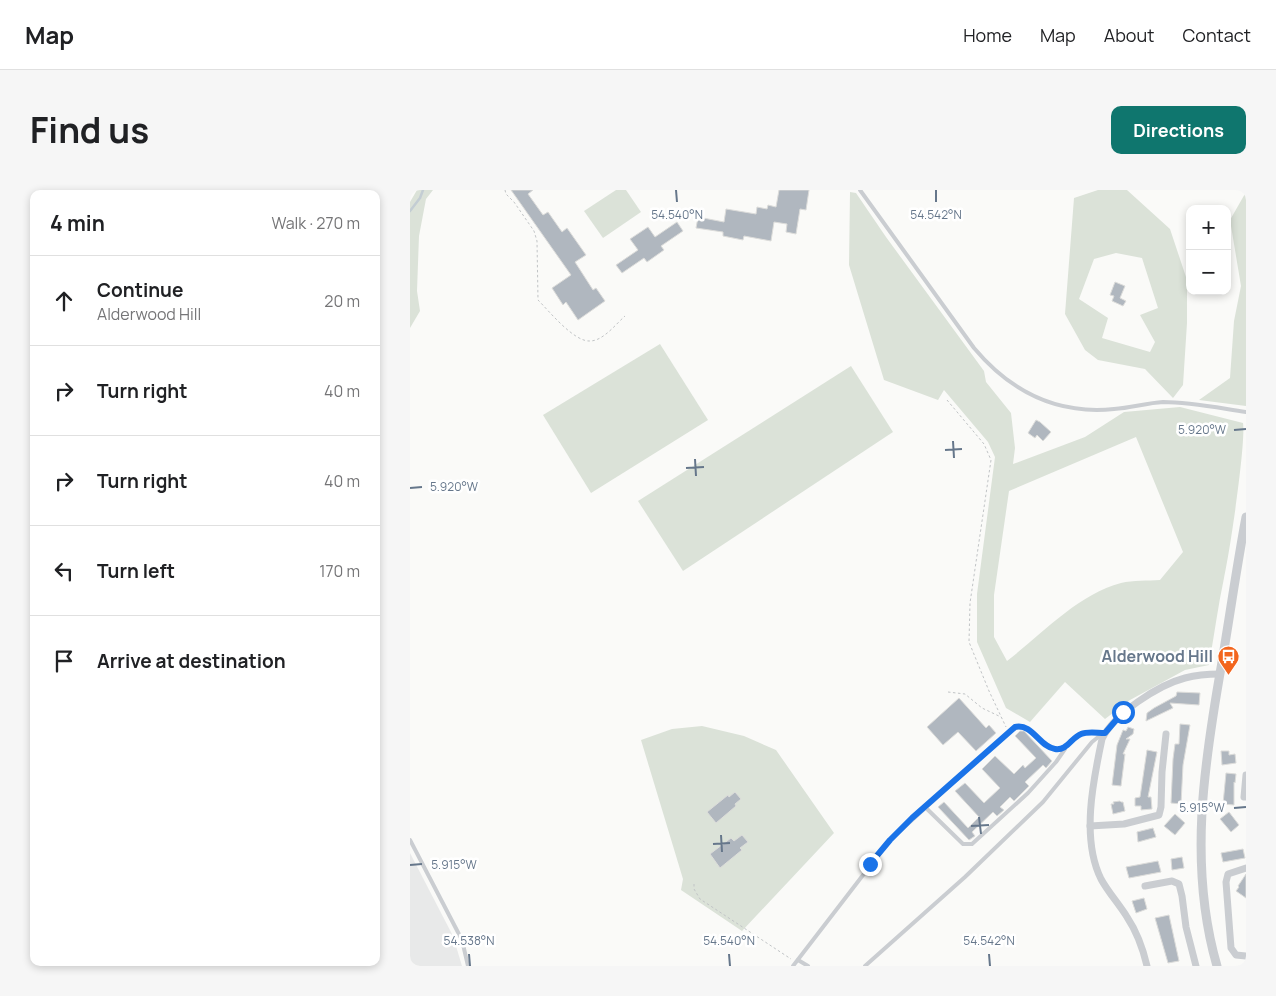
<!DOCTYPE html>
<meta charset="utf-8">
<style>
:root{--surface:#fff;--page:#f6f6f6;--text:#202124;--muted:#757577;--line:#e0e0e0;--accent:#0f766e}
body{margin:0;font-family:Manrope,sans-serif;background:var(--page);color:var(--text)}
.controls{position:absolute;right:15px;top:15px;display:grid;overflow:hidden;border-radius:10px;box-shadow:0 2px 8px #0003}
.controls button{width:45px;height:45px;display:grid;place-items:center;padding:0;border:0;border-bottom:1px solid var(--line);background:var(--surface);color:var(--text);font:25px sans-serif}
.stop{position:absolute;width:15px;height:15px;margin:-11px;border:4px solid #1a73e8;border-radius:50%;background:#fff}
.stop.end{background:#1a73e8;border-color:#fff;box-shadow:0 1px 5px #0008}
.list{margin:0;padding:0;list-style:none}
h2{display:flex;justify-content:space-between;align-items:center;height:65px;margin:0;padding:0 20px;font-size:21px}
h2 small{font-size:16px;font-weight:400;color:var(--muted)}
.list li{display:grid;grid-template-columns:32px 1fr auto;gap:15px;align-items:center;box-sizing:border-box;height:90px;padding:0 20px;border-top:1px solid var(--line)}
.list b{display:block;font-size:19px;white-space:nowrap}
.list p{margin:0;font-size:16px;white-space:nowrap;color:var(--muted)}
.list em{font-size:16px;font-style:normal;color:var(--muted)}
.icon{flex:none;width:28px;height:28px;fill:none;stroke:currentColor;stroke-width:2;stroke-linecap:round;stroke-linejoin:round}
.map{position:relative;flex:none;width:836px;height:776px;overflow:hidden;border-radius:10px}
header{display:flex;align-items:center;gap:30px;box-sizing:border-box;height:70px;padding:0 25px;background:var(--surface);border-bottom:1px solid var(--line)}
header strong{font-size:24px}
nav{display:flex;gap:28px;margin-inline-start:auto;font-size:18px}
.intro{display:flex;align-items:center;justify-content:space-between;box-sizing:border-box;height:120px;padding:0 30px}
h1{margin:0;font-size:35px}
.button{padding:12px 22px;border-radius:10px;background:var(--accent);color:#fff;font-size:18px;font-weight:700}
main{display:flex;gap:30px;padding:0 30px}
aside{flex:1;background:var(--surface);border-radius:10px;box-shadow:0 2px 8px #0003}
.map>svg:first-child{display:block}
.built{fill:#e8e9e9}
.green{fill:#dbe2d8;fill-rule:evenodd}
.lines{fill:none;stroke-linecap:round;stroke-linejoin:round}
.stream{stroke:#c3cdd3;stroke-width:2.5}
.building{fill:#b0b7bf;stroke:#dcdcda}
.path{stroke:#c1c4c6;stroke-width:1;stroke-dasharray:2.5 2.5;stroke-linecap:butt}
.service{stroke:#cacdd1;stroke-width:4}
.minor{stroke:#cacdd1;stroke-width:7}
.tertiary{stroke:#cacdd1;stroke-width:9}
.route{stroke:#1a73e8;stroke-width:6}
.ticks{fill:none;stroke:#66778b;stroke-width:2}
.labels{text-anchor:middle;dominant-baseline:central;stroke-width:5;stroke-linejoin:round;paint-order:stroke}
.poi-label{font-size:16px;font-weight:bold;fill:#66778b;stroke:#fff;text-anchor:end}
.ticks-label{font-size:12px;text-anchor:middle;fill:#66778b;stroke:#fff;stroke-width:5;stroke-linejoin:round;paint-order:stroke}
</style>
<header>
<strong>Map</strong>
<nav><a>Home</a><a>Map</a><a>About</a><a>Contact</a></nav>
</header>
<div class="intro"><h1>Find us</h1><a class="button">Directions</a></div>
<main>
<aside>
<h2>4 min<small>Walk · 270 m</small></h2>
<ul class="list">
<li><svg class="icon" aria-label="ahead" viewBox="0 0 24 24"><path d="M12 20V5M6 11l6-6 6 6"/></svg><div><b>Continue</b><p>Alderwood Hill</p></div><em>20 m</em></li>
<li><svg class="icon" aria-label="right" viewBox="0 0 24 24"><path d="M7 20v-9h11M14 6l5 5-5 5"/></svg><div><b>Turn right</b></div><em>40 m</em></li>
<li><svg class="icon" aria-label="right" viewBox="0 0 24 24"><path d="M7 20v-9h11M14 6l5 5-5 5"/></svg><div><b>Turn right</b></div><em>40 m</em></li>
<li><svg class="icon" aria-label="left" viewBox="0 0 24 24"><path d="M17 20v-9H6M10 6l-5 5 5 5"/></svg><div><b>Turn left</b></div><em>170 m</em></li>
<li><svg class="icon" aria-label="arrive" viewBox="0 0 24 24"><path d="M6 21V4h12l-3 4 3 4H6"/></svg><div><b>Arrive at destination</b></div></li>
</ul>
</aside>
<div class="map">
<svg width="836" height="776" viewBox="0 0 836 776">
<rect width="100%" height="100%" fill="#fafaf8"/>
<path class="built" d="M0,663l43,83 9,30h-52z"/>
<g class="green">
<path d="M7,0h16l-7,9 -7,37 -2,55 3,20 -10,17v-126z"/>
<path d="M206,0h10l15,22 -38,26 -19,-27z"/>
<path d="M688,0h29l43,39 17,51v43l-4,62 -10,13 -28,-29 -47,-9 -13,-10 -20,-36 9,-116zM706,63l26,5 16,50 -18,7 15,27 -5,10 -48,-14 6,-20 -29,-19 15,-40z"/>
<path d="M440,2l6,1 30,44 98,134 2,11 25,31 4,35 -2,16 72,-27 39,-25 56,-5 63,16c3,20 -13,128 -19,155 -6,28 -10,58 -15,87l-24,5 -55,30 -25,19 -40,-37 -35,40 -24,-14 -29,-66v-48l18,-137 -7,-15 -44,-52 -6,10 -54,-20 -35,-115zM726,247l47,115 -23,28c-12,1 -27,0 -39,3 -44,12 -79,51 -114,78l-13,-24v-42l15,-104z"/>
<path d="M836,2v214l-47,-6 31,-22 4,-57 7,-35 -11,-66z"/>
<path d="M250,154l48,76 -117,73 -48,-78z"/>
<path d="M441,176l42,66 -210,139 -45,-70z"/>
<path d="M292,536l42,10 32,14 58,83 -92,98 -61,-41 2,-11 -42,-139 31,-11z"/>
</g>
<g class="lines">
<path class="stream" d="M0,21l10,-13 3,-8"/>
</g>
<g class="building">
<path d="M101,0h22l-5,4 15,21 5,-3 14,20 5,-4 19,27 -11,7 18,28 3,-2 9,13 -27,19 -12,-18 -3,3 -11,-17 19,-13z"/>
<path d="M369,0h30l-3,20 -6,-1 -4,25 -10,-2 1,-8 -13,-2 -3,19 -27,-5 -1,4 -20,-4v-4l-27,-4 2,-11 26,5 2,-13 30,5 1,-7 10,2 1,-4 8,2z"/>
<path d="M267,32l6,9 -22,15 3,4 -17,12 -3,-4 -22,15 -6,-8 22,-15 -8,-11 18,-12 7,10z"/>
<path d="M705,92l10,4 -5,12 6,3 -3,5 -11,-5 2,-5 -4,-1z"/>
<path d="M626,230l4,2 11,10 -8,9 -6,-6 -2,3 -7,-5z"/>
<path d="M767,502l23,1 -1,12 -29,-2 3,5 -27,13 1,-8 7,-5 22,-12z"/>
<path d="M549,508l27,30 3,-3 7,8 -20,18 -18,-19 -15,13 -16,-18z"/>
<path d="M770,534l10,1 -7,40 -2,39 -10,-1 2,-44 2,-15h4z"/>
<path d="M718,537l6,2 -1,5 -7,5h4l-7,15h2l-4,32 -9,-1 5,-40 6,-15 3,1z"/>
<path d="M610,541h4l28,30 -6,7 -3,-3 -18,17 4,4 -15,15 -4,-4 -10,10 4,3 -7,6 -4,-4 -21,20 3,4 -6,4 -31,-33 6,-5 24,26 11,-11 -24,-26 10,-8 19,20 16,-15 -18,-19 13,-13 19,18 9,-9 2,3 11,-10 -21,-22z"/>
<path d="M737,560l10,2 -9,45h3l1,12 -11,1v-4h-6v-8l5,-1z"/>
<path d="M811,561h8v4l6,-1 1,9 -14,2z"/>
<path d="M816,583l10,1 -1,9 -1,-1v23l-11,-1z"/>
<path d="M325,602l6,7 -6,5 1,2 -20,17 -9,-11 21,-17 1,2z"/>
<path d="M710,611l1,1h2l2,9 -12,3 -2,-10h3l-1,-2z"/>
<path d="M819,622l10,13 -8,7 -11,-13z"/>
<path d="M765,624l10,9 -10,12 -11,-9z"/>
<path d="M743,638l3,9 -18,5 -1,-10z"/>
<path d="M332,645l6,7 -8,6 2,2 -22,18 -10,-14 21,-16 3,3z"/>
<path d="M833,659l2,9 -22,4 -2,-9z"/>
<path d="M772,667l2,11 -12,2 -1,-11z"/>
<path d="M748,671l3,11 -32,6 -3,-11z"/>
<path d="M836,684v24l-10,-7 3,-4 -1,-1z"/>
<path d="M734,708l3,11 -11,4 -4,-12z"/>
<path d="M759,725l10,46 -11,2 -13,-45z"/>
</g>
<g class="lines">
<g class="path">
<path d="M95,0l1,4 8,8 20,29 3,10 1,59c11,11 36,42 52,41 13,0 26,-17 35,-25"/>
<path d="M537,210l37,44 7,16 -21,143 -1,39 20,49 17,36"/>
<path d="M538,502l17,2 17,14 19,9"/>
<path d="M284,694v5l6,10 91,60"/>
</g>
<g class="service">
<path d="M450,0l114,158c37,44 82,67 140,61 17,-1 32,-6 49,-7 28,0 56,6 83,10"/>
<path d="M515,617l38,37h9l56,-51 28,-31 9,-13"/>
<path d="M0,650l52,100 6,26"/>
<path d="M388,770l10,6"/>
<path d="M383,776l97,-126 119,-108c23,-17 26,14 46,17 12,2 16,-11 26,-15 7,-3 16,-1 24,-1"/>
<path d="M455,776l100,-89 78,-75 49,-60 10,-8"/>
</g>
<g class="minor">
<path d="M836,585l-2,22h2"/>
<path d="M680,636l34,-2 35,-9 2,-8 1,-35 4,-38"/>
<path d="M836,678l-18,6 -2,8 5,66 5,7 10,1"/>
<path d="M735,696l27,-5 7,3 3,12 4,31 10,39"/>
<path d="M737,776c-4,-17 -10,-34 -20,-49 -8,-13 -19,-25 -26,-38 -20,-40 -8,-98 1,-140 12,-25 56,-54 83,-61 11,-3 23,-4 35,-4"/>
</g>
<path class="tertiary" d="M807,776c-29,-100 -13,-203 5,-304 8,-48 15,-97 24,-145"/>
</g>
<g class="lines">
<path class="route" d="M460,674l20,-24 22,-22 103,-91c18,-4 24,20 40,22 12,2 16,-11 26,-15 7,-3 16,-1 24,-1l18,-21"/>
</g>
<path class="ticks" d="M266,0l1,12M526,0v12M824,240l12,-1M543,251l1,17M535,260l17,-1M285,269l1,17M276,278l18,-1M0,298l12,-1M824,618l12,-1M569,627l2,17M561,636l18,-1M311,645l1,17M303,654l17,-1M0,675l12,-1M59,764l1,12M319,764l1,12M579,764l1,12"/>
<defs>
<symbol id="bus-pin" viewBox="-11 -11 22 30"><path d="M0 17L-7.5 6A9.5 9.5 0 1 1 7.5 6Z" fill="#f3661e" stroke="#fff"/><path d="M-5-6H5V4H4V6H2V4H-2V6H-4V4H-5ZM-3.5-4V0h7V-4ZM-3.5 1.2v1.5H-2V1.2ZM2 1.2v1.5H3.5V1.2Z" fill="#fff"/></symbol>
</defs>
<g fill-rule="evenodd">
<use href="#bus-pin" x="806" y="454" width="25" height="34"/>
</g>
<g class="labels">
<g class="poi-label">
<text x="803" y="466">Alderwood Hill</text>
</g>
</g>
<g class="ticks-label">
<text x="267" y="29">54.540°N</text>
<text x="526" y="29">54.542°N</text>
<text x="792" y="244">5.920°W</text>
<text x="44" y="301">5.920°W</text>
<text x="792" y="622">5.915°W</text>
<text x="44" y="679">5.915°W</text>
<text x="59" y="755">54.538°N</text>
<text x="319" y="755">54.540°N</text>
<text x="579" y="755">54.542°N</text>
</g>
</svg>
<div class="controls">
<button>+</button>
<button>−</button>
</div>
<div class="stop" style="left:713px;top:522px"></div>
<div class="stop end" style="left:460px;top:674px"></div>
</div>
</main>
